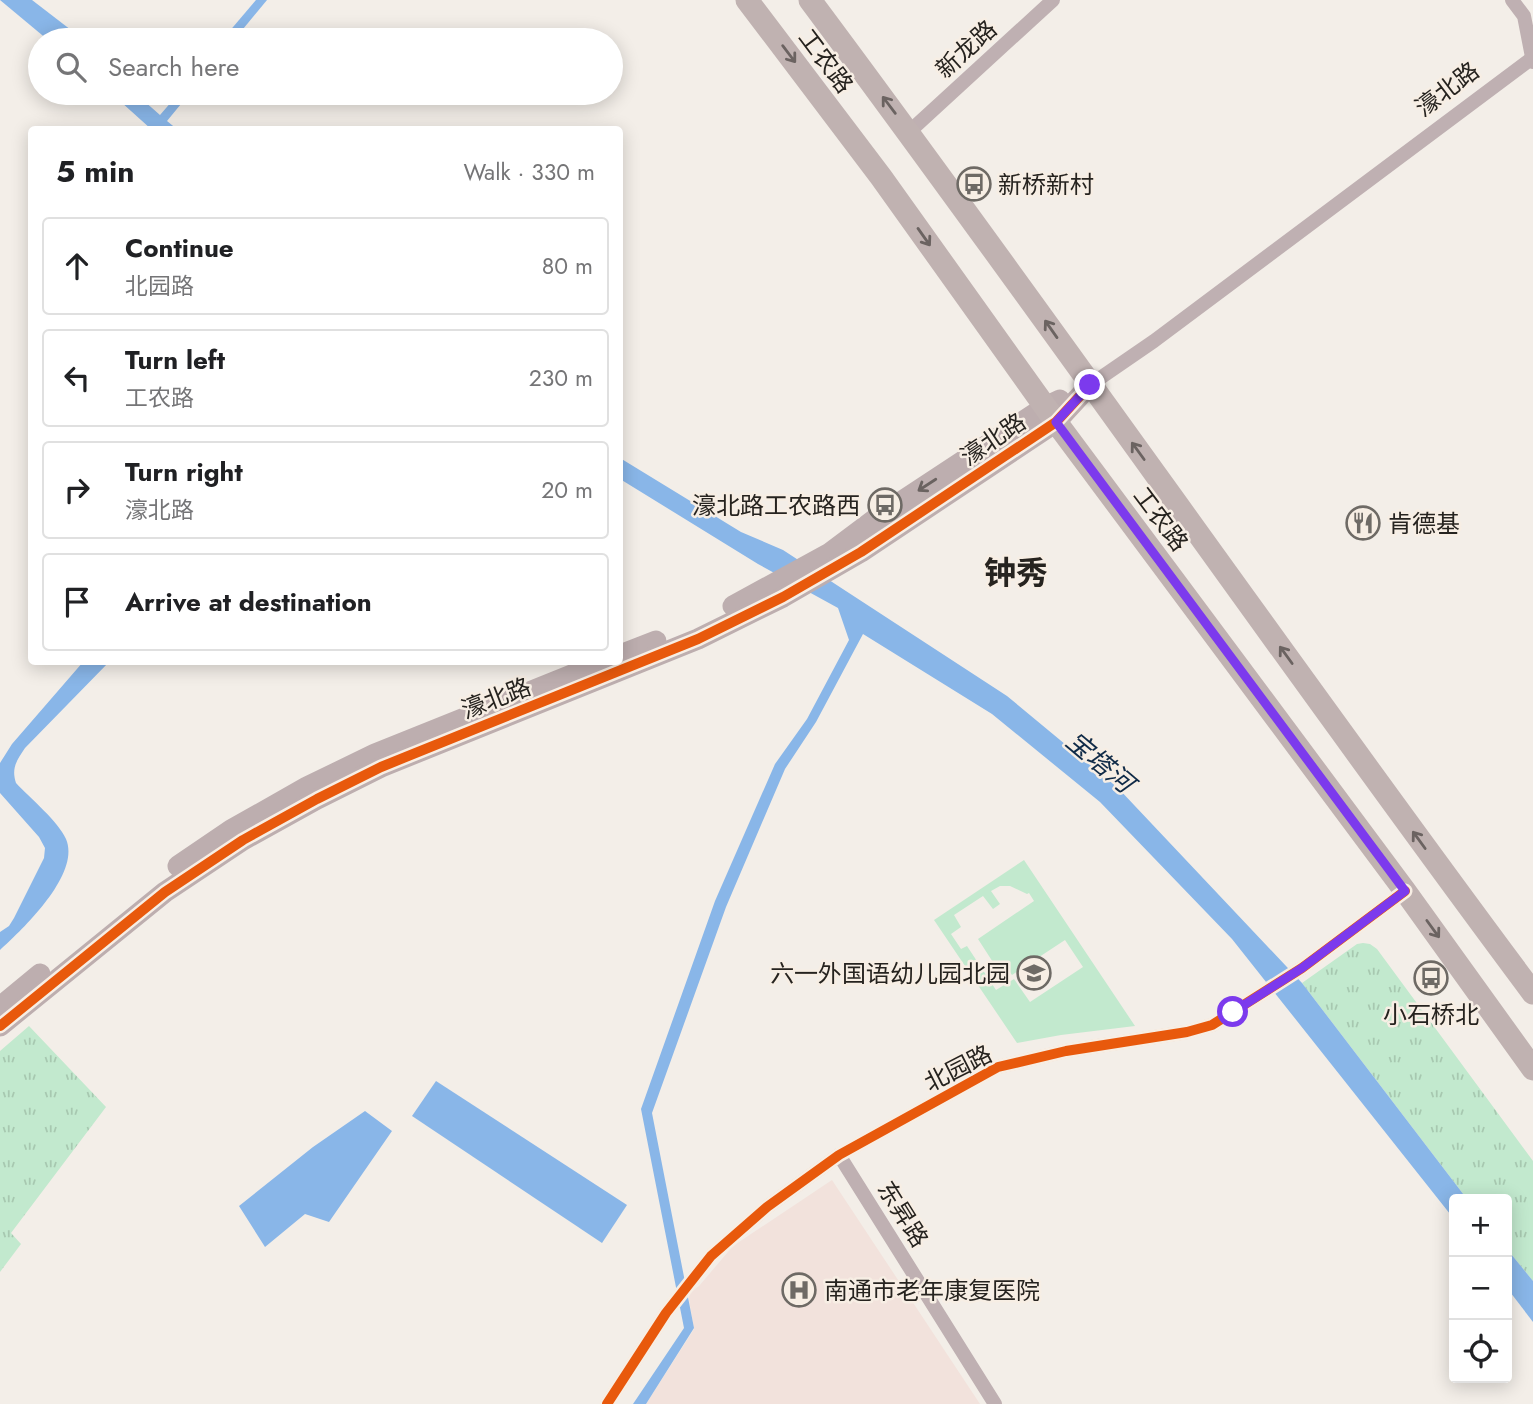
<!DOCTYPE html>
<meta charset="utf-8">
<style>
:root{--surface:#fff;--page:#f6f6f6;--text:#202124;--muted:#757577;--line:#e0e0e0}
body{margin:0;font-family:Jost,"Noto Sans SC",sans-serif;background:var(--page);color:var(--text)}
.controls{position:absolute;right:21px;bottom:21px;display:grid;overflow:hidden;border-radius:7px;box-shadow:0 4px 18px #0003}
.controls button{width:63px;height:63px;display:grid;place-items:center;padding:0;border:0;border-bottom:2px solid var(--line);background:var(--surface);color:var(--text);font:35px sans-serif}
.stop{position:absolute;width:21px;height:21px;margin:-16px;border:5px solid #7c3aed;border-radius:50%;background:#fff}
.stop.end{background:#7c3aed;border-color:#fff;box-shadow:0 2px 7px #0008}
.list{margin:0;padding:0;list-style:none}
h2{display:flex;justify-content:space-between;align-items:center;height:91px;margin:0;padding:0 28px;font-size:30px}
h2 small{font-size:23px;font-weight:400;color:var(--muted)}
.list li{display:grid;grid-template-columns:46px 1fr auto;gap:21px;align-items:center;box-sizing:border-box;height:98px;margin:0 14px 14px;padding:0 14px;border:2px solid var(--line);border-radius:7px}
.list b{display:block;font-size:26px;white-space:nowrap}
.list p{margin:0;font-size:23px;white-space:nowrap;color:var(--muted)}
.list em{font-size:23px;font-style:normal;color:var(--muted)}
.icon{flex:none;width:38px;height:38px;fill:none;stroke:currentColor;stroke-width:2;stroke-linecap:round;stroke-linejoin:round}
.map{position:relative;flex:none;width:1533px;height:1404px;overflow:hidden}
.search{position:absolute;background:var(--surface);box-shadow:0 4px 18px #0003;left:28px;top:28px;width:595px;height:77px;display:flex;align-items:center;gap:18px;box-sizing:border-box;padding:0 24px;border-radius:38px;color:var(--muted);font-size:26px}
.panel{position:absolute;background:var(--surface);box-shadow:0 4px 18px #0003;left:28px;top:126px;width:595px;height:539px;border-radius:7px}
.map>svg:first-child{display:block}
.medical{fill:#f2e2dc}
.grass{fill:url(#grass-tufts)}
.pitch{fill:#c2e9ce;fill-rule:evenodd}
.water{fill:#89b6e8}
.lines{fill:none;stroke-linecap:round;stroke-linejoin:round}
.street{stroke:#bfb0b2;stroke-width:14}
.secondary{stroke:#bdaeaf;stroke-width:21}
.primary{stroke:#c0b2b1;stroke-width:23}
.cycleway-casing{stroke:#f7eee4;stroke-width:15}
.cycleway{stroke:#e8590c;stroke-width:10}
.oneway{stroke:#6b6361}
.oneway2{stroke:#6a6260}
.route{stroke:#7c3aed;stroke-width:9}
.labels{text-anchor:middle;dominant-baseline:central;stroke-width:5;stroke-linejoin:round;paint-order:stroke}
.street-label{font-size:24px;fill:#26231f;stroke:#f7eee4}
.poi-label{font-size:24px;fill:#26231f;stroke:#f7eee4;text-anchor:start}
.water-label{font-size:26px;font-style:italic;fill:#102b48;stroke:#f7eee4}
.district-label{font-size:32px;font-weight:bold;fill:#26231f;stroke:#f7eee4}
</style>
<div class="map">
<svg width="1533" height="1404" viewBox="0 0 1533 1404">
<defs>
<pattern id="grass-tufts" width="24" height="20" patternUnits="userSpaceOnUse" patternTransform="scale(1.75)"><rect width="24" height="20" fill="#c2e9ce"/><path d="M3 7l-1-3M5 7V3M7 7l1-3M15 17l-1-3M17 17v-4M19 17l1-3" fill="none" stroke="#a7c8b0"/></pattern>
</defs>
<rect width="100%" height="100%" fill="#f3eee8"/>
<path class="medical" d="M832,1180l148,224h-334l48,-75 -6,-35 11,-8 34,-40z"/>
<g class="grass">
<path d="M1363,943l7,1 7,5 156,212v120l-26,-32v-50h-40l-165,-216 55,-39z"/>
<path d="M29,1026l77,81 -95,126 10,11 -21,28v-221z"/>
</g>
<path class="pitch" d="M1024,860l111,166 -74,9 -44,8 -83,-123zM1000,886h10l17,8 2,-1 5,8 -56,38 20,31 7,-5 7,10 53,-35 18,27 -53,35 -16,-23 -18,11 -29,-44 -6,3 -10,-15 10,-7 -7,-12 29,-19 10,13 7,-5 -9,-13z"/>
<g class="water">
<path d="M0,0h32l52,40h-36z"/>
<path d="M256,0h11l-33,40h-12z"/>
<path d="M111,93h24l25,22 19,-22h11l-23,28 11,9 -27,-1z"/>
<path d="M620,458l121,74 42,18 224,146 111,92 184,195 165,216h-13v20l-222,-280 -132,-137 -108,-88 -129,-80 -47,88 -31,47 -59,138 -74,206 42,215 -48,76h-13l51,-76 -43,-219 74,-208 60,-137 32,-45 42,-79 -11,-32 -80,-44 -138,-85z"/>
<path d="M83,662h26l-84,86c-8,12 -14,20 -9,35 14,15 42,38 50,56 15,35 -43,90 -66,111v-18l9,-6 5,-8 30,-60 1,-10 -6,-11 -39,-44v-30l12,-19z"/>
<path d="M436,1081l191,124 -25,38 -190,-127z"/>
<path d="M365,1111l27,20 -63,91 -24,-8 -40,33 -26,-41 74,-59z"/>
<path d="M1507,1249l26,32v41l-26,-34z"/>
</g>
<g class="lines">
<g class="street">
<path d="M1512,0l12,16 9,46"/>
<path d="M909,132l144,-132"/>
<path d="M1090,385l64,-44 377,-282"/>
<path d="M839,1155l156,249"/>
<path d="M607,1404l59,-91 45,-57 56,-49 72,-52 159,-88 68,-16 121,-19 25,-7 90,-57 103,-77"/>
</g>
<g class="secondary">
<path d="M733,606l97,-53 48,-36 167,-110 15,-7"/>
<path d="M620,655l36,-14"/>
<path d="M178,866l53,-36 76,-43 68,-33 229,-92"/>
<path d="M0,1007l40,-33"/>
<path d="M0,1026l165,-134 78,-52 74,-41 64,-32 317,-128 85,-42 78,-45 195,-130 34,-37"/>
</g>
<g class="primary">
<path d="M747,0l134,177 175,245 349,469 128,178"/>
<path d="M810,0c245,328 478,665 723,993"/>
</g>
<defs>
<g id="cycleway">
<path d="M0,1026l165,-134 78,-52 74,-41 64,-32 317,-128 85,-42 78,-45 195,-130 34,-37"/>
<path d="M607,1404l59,-91 45,-57 56,-49 72,-52 159,-88 68,-16 121,-19 25,-7 90,-57 103,-77"/>
</g>
</defs>
<use href="#cycleway" class="cycleway-casing"/>
<use href="#cycleway" class="cycleway"/>
</g>
<defs><path id="oneway-shaft" d="M-6 0H5M1.5-3L5.5 0L1.5 3" fill="none" stroke-width="1.6" stroke-linecap="round" stroke-linejoin="round" transform="scale(1.75)"/></defs>
<g class="oneway">
<use href="#oneway-shaft" transform="translate(789 54) rotate(53)"/>
<use href="#oneway-shaft" transform="translate(889 105) rotate(-127)"/>
<use href="#oneway-shaft" transform="translate(924 237) rotate(55)"/>
<use href="#oneway-shaft" transform="translate(1051 329) rotate(-125)"/>
<use href="#oneway-shaft" transform="translate(1138 451) rotate(-126)"/>
<use href="#oneway-shaft" transform="translate(1286 655) rotate(-126)"/>
<use href="#oneway-shaft" transform="translate(1419 840) rotate(-126)"/>
<use href="#oneway-shaft" transform="translate(1433 929) rotate(54)"/>
</g>
<use class="oneway2" href="#oneway-shaft" transform="translate(927 485) rotate(147)"/>
<g class="lines">
<path class="route" d="M1090,385l-34,37 349,469 -103,77 -69,44"/>
</g>
<defs>
<symbol id="bus-ring" viewBox="-11 -11 22 22"><circle r="9.5" fill="#f7eee4" stroke="#6e6a65" stroke-width="1.5"/><path d="M-5-6H5V4H4V6H2V4H-2V6H-4V4H-5ZM-3.5-4V0h7V-4ZM-3.5 1.2v1.5H-2V1.2ZM2 1.2v1.5H3.5V1.2Z" fill="#6e6a65"/></symbol>
<symbol id="restaurant-ring" viewBox="-11 -11 22 22"><circle r="9.5" fill="#f7eee4" stroke="#6e6a65" stroke-width="1.5"/><path d="M-5-6h1v4h1v-4h1v4h1v-4h1v5L-1.5 .5V6h-2V.5L-5-1ZM5-6V6H3V1.5H1.5Q1.5-4 5-6Z" fill="#6e6a65"/></symbol>
<symbol id="school-ring" viewBox="-11 -11 22 22"><circle r="9.5" fill="#f7eee4" stroke="#6e6a65" stroke-width="1.5"/><path d="M0-5L7-2L0 1L-7-2ZM-4 1L0 2.5L4 1V4Q0 6-4 4Z" fill="#6e6a65"/></symbol>
<symbol id="hospital-ring" viewBox="-11 -11 22 22"><circle r="9.5" fill="#f7eee4" stroke="#6e6a65" stroke-width="1.5"/><path d="M-5-5h3v3.5h4V-5h3V5h-3V1.5h-4V5h-3Z" fill="#6e6a65"/></symbol>
</defs>
<g fill-rule="evenodd">
<use href="#bus-ring" x="955" y="165" width="38" height="38"/>
<use href="#bus-ring" x="866" y="486" width="38" height="38"/>
<use href="#restaurant-ring" x="1344" y="504" width="38" height="38"/>
<use href="#school-ring" x="1015" y="954" width="38" height="38"/>
<use href="#bus-ring" x="1412" y="959" width="38" height="38"/>
<use href="#hospital-ring" x="780" y="1271" width="38" height="38"/>
</g>
<g class="labels">
<g class="street-label">
<text transform="translate(966 49) rotate(-42)">新龙路</text>
<text transform="translate(826 61) rotate(53)">工农路</text>
<text transform="translate(1447 89) rotate(-37)">濠北路</text>
<text transform="translate(993 439) rotate(-34)">濠北路</text>
<text transform="translate(1161 519) rotate(53)">工农路</text>
<text transform="translate(496 698) rotate(-21)">濠北路</text>
<text transform="translate(958 1068) rotate(-27)">北园路</text>
<text transform="translate(903 1214) rotate(58)">东昇路</text>
</g>
<g class="poi-label">
<text x="998" y="184">新桥新村</text>
<text x="860" y="505" text-anchor="end">濠北路工农路西</text>
<text x="1388" y="523">肯德基</text>
<text x="1010" y="973" text-anchor="end">六一外国语幼儿园北园</text>
<text x="1431" y="1014" text-anchor="middle">小石桥北</text>
<text x="824" y="1290">南通市老年康复医院</text>
</g>
<g class="water-label">
<text transform="translate(1100 762) rotate(40)">宝塔河</text>
</g>
<g class="district-label">
<text x="1016" y="573">钟秀</text>
</g>
</g>
</svg>
<div class="controls">
<button>+</button>
<button>−</button>
<button><svg class="icon" aria-label="locate" viewBox="0 0 24 24"><circle cx="12" cy="12" r="6"/><path d="M12 2v4M12 18v4M2 12h4M18 12h4"/></svg></button>
</div>
<div class="stop" style="left:1233px;top:1012px"></div>
<div class="stop end" style="left:1090px;top:385px"></div>
<div class="search"><svg class="icon" aria-label="search" viewBox="0 0 24 24"><circle cx="10" cy="10" r="6"/><path d="M15 15l6 6"/></svg>Search here</div>
<section class="panel">
<h2>5 min<small>Walk · 330 m</small></h2>
<ul class="list">
<li><svg class="icon" aria-label="ahead" viewBox="0 0 24 24"><path d="M12 20V5M6 11l6-6 6 6"/></svg><div><b>Continue</b><p>北园路</p></div><em>80 m</em></li>
<li><svg class="icon" aria-label="left" viewBox="0 0 24 24"><path d="M17 20v-9H6M10 6l-5 5 5 5"/></svg><div><b>Turn left</b><p>工农路</p></div><em>230 m</em></li>
<li><svg class="icon" aria-label="right" viewBox="0 0 24 24"><path d="M7 20v-9h11M14 6l5 5-5 5"/></svg><div><b>Turn right</b><p>濠北路</p></div><em>20 m</em></li>
<li><svg class="icon" aria-label="arrive" viewBox="0 0 24 24"><path d="M6 21V4h12l-3 4 3 4H6"/></svg><div><b>Arrive at destination</b></div></li>
</ul>
</section>
</div>
